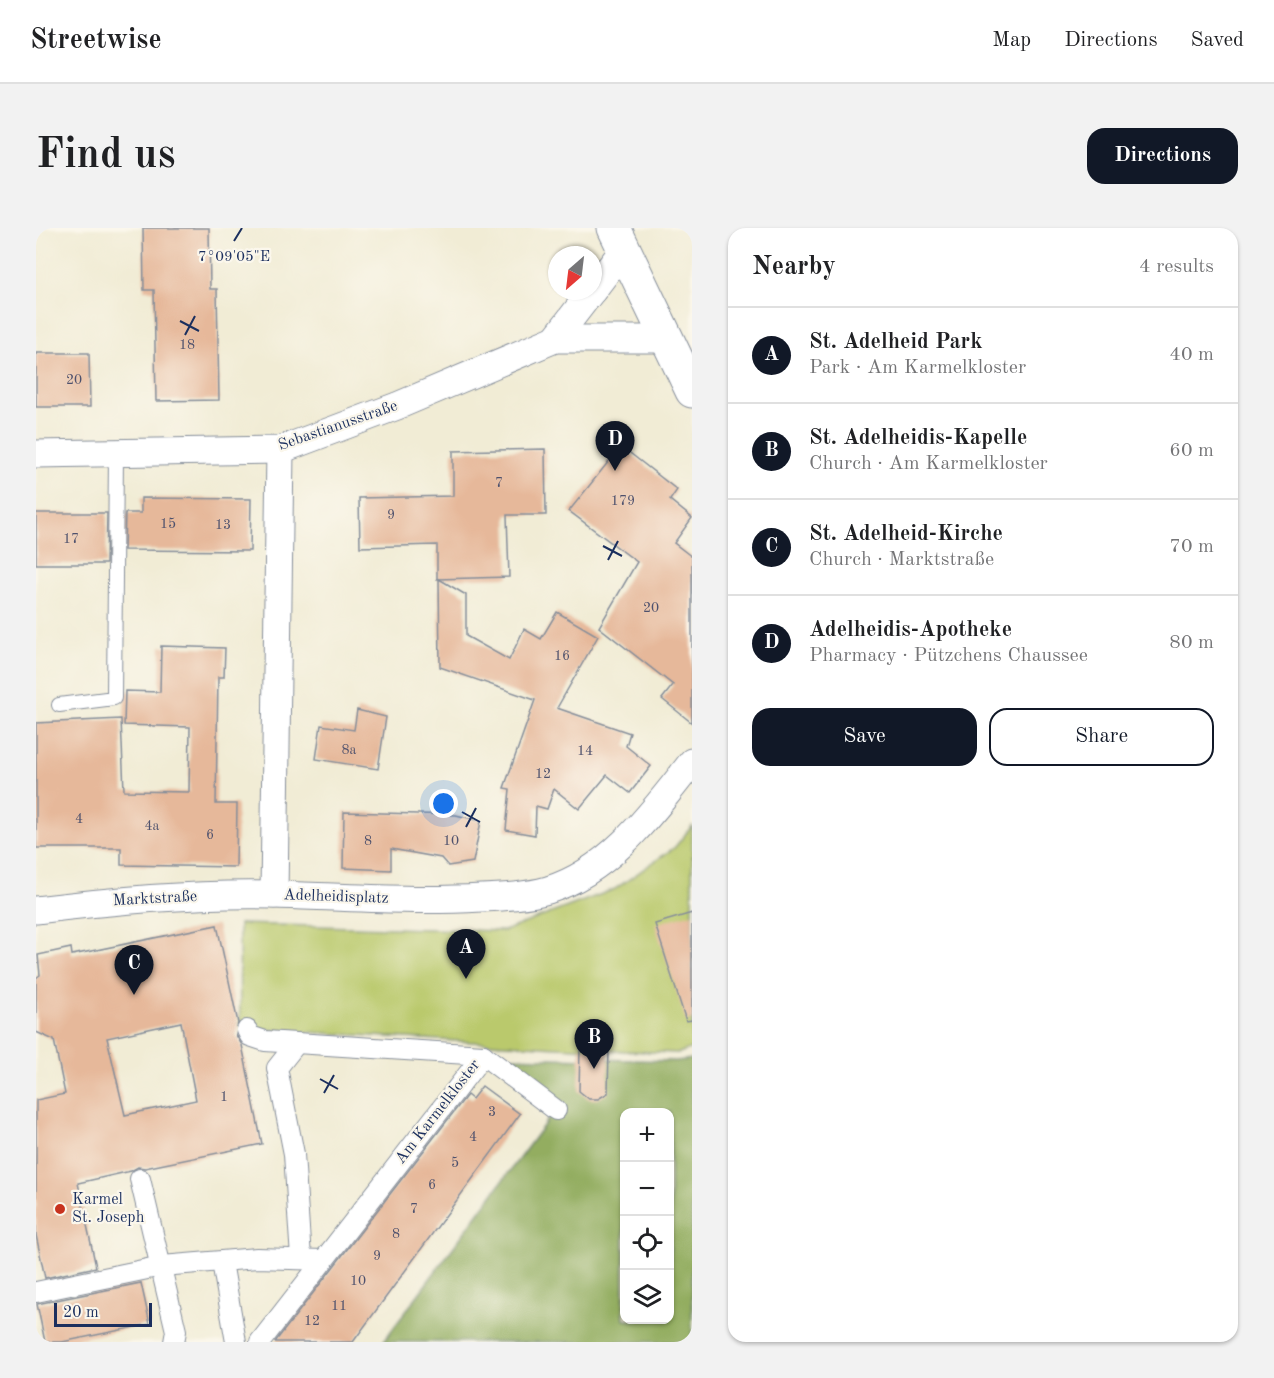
<!DOCTYPE html>
<meta charset="utf-8">
<style>
:root{--surface:#fff;--page:#f2f2f2;--text:#202124;--muted:#757577;--line:#e0e0e0;--accent:#111827}
body{margin:0;font-family:"Old Standard TT",serif;background:var(--page);color:var(--text)}
.controls{position:absolute;right:18px;bottom:18px;display:grid;overflow:hidden;border-radius:12px;box-shadow:0 2px 4px #0004}
.controls button{width:54px;height:54px;display:grid;place-items:center;padding:0;border:0;border-bottom:2px solid var(--line);background:var(--surface);color:var(--text);font:30px sans-serif}
.compass{position:absolute;left:512px;top:18px;width:54px;height:54px;border-radius:50%;background:var(--surface);box-shadow:0 2px 4px #0004;rotate:208deg}
.scale{position:absolute;left:18px;bottom:15px;width:98px;box-sizing:border-box;padding-left:6px;border:3px solid #1b2f5e;border-top:0;font-size:16px;line-height:21px;white-space:nowrap;color:#1b2f5e;-webkit-text-stroke:4px #fbf7ec;paint-order:stroke}
.you{position:absolute;left:408px;top:576px;width:21px;height:21px;margin:-15px;border:4px solid #fff;border-radius:50%;background:#1a73e8;box-shadow:0 0 0 9px #1a73e833}
.badge{display:grid;place-items:center;width:39px;height:39px;border-radius:50%;background:var(--accent);color:#fff;font-size:20px;font-weight:700}
.pin{position:absolute;translate:-50% -50px;filter:drop-shadow(0 2px 3px #0008)}
.pin::after{content:'';position:absolute;top:32px;width:21px;height:18px;background:inherit;clip-path:polygon(0 0,100% 0,50% 100%)}
.list{margin:0;padding:0;list-style:none}
h2{display:flex;justify-content:space-between;align-items:center;height:78px;margin:0;padding:0 24px;font-size:26px}
h2 small{font-size:20px;font-weight:400;color:var(--muted)}
.list li{display:grid;grid-template-columns:39px 1fr auto;gap:18px;align-items:center;box-sizing:border-box;height:96px;padding:0 24px;border-top:2px solid var(--line)}
.list b{display:block;font-size:22px;white-space:nowrap}
.list p{margin:0;font-size:20px;white-space:nowrap;color:var(--muted)}
.list em{font-size:20px;font-style:normal;color:var(--muted)}
.actions{display:flex;gap:12px;padding:18px 24px}
.actions a{flex:1;padding:14px 0;border:2px solid var(--accent);border-radius:18px;text-align:center;font-size:21px;color:var(--accent)}
.actions .main{background:var(--accent);color:#fff}
.icon{flex:none;width:33px;height:33px;fill:none;stroke:currentColor;stroke-width:2;stroke-linecap:round;stroke-linejoin:round}
.map{position:relative;flex:none;width:656px;height:1114px;overflow:hidden;border-radius:18px}
header{display:flex;align-items:center;gap:36px;box-sizing:border-box;height:84px;padding:0 30px;background:var(--surface);border-bottom:2px solid var(--line)}
header strong{font-size:28px}
nav{display:flex;gap:33px;margin-inline-start:auto;font-size:21px}
.intro{display:flex;align-items:center;justify-content:space-between;box-sizing:border-box;height:144px;padding:0 36px}
h1{margin:0;font-size:42px}
.button{padding:15px 27px;border-radius:18px;background:var(--accent);color:#fff;font-size:21px;font-weight:700}
main{display:flex;gap:36px;padding:0 36px}
aside{flex:1;background:var(--surface);border-radius:18px;box-shadow:0 2px 4px #0004}
.map>svg:first-child{display:block}
.green{fill:#bac96c;stroke:#6a7c65;stroke-width:1.5}
.forest{fill:#93ad60;stroke:#576e5f;stroke-width:1.5;fill-rule:evenodd}
.building{fill:#e6b89a;fill-rule:evenodd}
.lines{fill:none;stroke-linecap:round;stroke-linejoin:round}
.service-casing{stroke:#868e9a;stroke-width:16}
.pedestrian-casing{stroke:#868e9a;stroke-width:22}
.minor-casing{stroke:#868e9a;stroke-width:29}
.tertiary-casing{stroke:#868e9a;stroke-width:35}
.service{stroke:#fff;stroke-width:14}
.pedestrian{stroke:#fff;stroke-width:20}
.minor{stroke:#fff;stroke-width:27}
.tertiary{stroke:#fff;stroke-width:33}
.ticks{fill:none;stroke:#1b2f5e;stroke-width:2}
.poi-dot{fill:#c8321e;stroke:#fbf7ec;stroke-width:2}
.labels{text-anchor:middle;dominant-baseline:central;stroke-width:4.5;stroke-linejoin:round;paint-order:stroke}
.number-label{font-size:14px;fill:#4e516d}
.street-label{font-size:16px;fill:#1b2f5e;stroke:#fbf7ec}
.poi-label{font-size:16px;fill:#1b2f5e;stroke:#fbf7ec;text-anchor:start}
.ticks-label{font-size:15px;text-anchor:middle;fill:#1b2f5e;stroke:#fbf7ec;stroke-width:4.5;stroke-linejoin:round;paint-order:stroke}
</style>
<header>
<strong>Streetwise</strong>
<nav><a>Map</a><a>Directions</a><a>Saved</a></nav>
</header>
<div class="intro"><h1>Find us</h1><a class="button">Directions</a></div>
<main>
<div class="map">
<svg width="656" height="1114" viewBox="0 0 656 1114">
<rect width="100%" height="100%" fill="#fbf7ec"/>
<filter id="ink" filterUnits="userSpaceOnUse"><feTurbulence type="fractalNoise" baseFrequency=".0167" numOctaves="2"/><feDisplacementMap in="SourceGraphic" scale="12" xChannelSelector="R" yChannelSelector="G"/><feConvolveMatrix kernelMatrix="1 2 1 2 8 2 1 2 1" color-interpolation-filters="sRGB"/></filter>
<filter id="wash" filterUnits="userSpaceOnUse"><feTurbulence type="fractalNoise" baseFrequency=".008" numOctaves="4" result="noise"/><feDisplacementMap in="SourceGraphic" scale="24" xChannelSelector="R" yChannelSelector="G"/><feGaussianBlur stdDeviation="1.35" result="paint"/><feColorMatrix in="noise" values="0 0 0 0 0 0 0 0 0 0 0 0 0 0 0 0 0 1.4 0 .05"/><feComposite in="paint" operator="in"/></filter>
<g filter="url(#wash)">
<rect width="100%" height="100%" fill="#f1ecd5"/>
<path class="green" d="M656,598v222l-13,5 -56,-2 -383,-23 -1,-104 265,7 111,-42 60,-42z"/>
<path class="forest" d="M469,829l171,4 16,-2v283h-309l178,-240zM588,884h46v208h-46z"/>
<g id="blocks">
<g class="building">
<path d="M107,0h66l1,61h7l2,111 -63,1 -2,-111h-10z"/>
<path d="M0,125h53l1,54h-54z"/>
<path d="M585,218l56,44 -7,10 22,18 -18,25 18,14v166l-30,-24 11,-14 -74,-58 38,-65 -68,-51z"/>
<path d="M509,221l1,66h-39l2,62 -72,2v-34l-77,2 -1,-49 94,-2v-45z"/>
<path d="M105,270l110,1 -1,52 -126,-1 1,-37h16z"/>
<path d="M0,285h71l-1,51h-70z"/>
<path d="M403,351l27,16v41l43,24 15,-31 17,10 16,-27 41,24 -41,72 73,25 -4,13 25,20 -21,27 -23,-18 -28,34 -25,-20 -7,20 -11,-3 -1,29 -29,-5 4,-41 -6,-1 31,-88 -95,-33z"/>
<path d="M125,418l64,2 -1,29h-6l-2,127h21l-1,63 -115,-2v-17h-85v-125l85,-4 3,72 65,1 1,-65 -66,-2 1,-34 35,1z"/>
<path d="M321,482l29,7 -8,52 -62,-10 5,-34 33,5z"/>
<path d="M308,584l112,3 25,6 -8,41 -25,4 -7,-8 -50,-9v21l-48,-2z"/>
<path d="M656,685v107l-6,1 -31,-97z"/>
<path d="M181,697l21,98 -2,12 6,10 20,99 -117,24 -7,-1 -7,4 -53,12 18,84 -51,11 -9,-43v-135l29,-6 -11,-54 -18,-8v-54l4,-3 -2,-20 33,-7 1,7zM145,794l15,78 -71,15 -18,-77z"/>
<path d="M544,820l29,1 -1,44 -10,6h-9l-10,-8z"/>
<path d="M446,858l38,28 -167,228h-78l192,-247 5,4z"/>
<path d="M105,1055l9,41 -88,18h-17l-8,-38z"/>
</g>
</g>
</g>
<g filter="url(#ink)">
<use href="#blocks" fill-opacity="0" stroke="#868e9a" stroke-width="1.5"/>
<g class="lines">
<defs>
<path id="service" d="M23,477l55,-7 2,-245"/>
<g id="pedestrian">
<path d="M211,802l3,6 15,5 218,14"/>
<path d="M260,816l-19,24 17,86 7,104"/>
<path d="M447,827l73,55"/>
<path d="M104,951l36,152 -2,11"/>
<path d="M186,1034l14,80"/>
<path d="M0,1064l126,-26 95,-8 66,2"/>
<path d="M224,1114l223,-287"/>
</g>
<g id="minor">
<path d="M557,62l31,-41"/>
<path d="M519,111l37,-48"/>
<path d="M0,226l244,-4 117,-44 158,-67h111"/>
<path d="M238,667l6,-445"/>
<path d="M0,682c80,-10 160,-17 240,-15 68,2 137,7 205,3 22,-1 46,-2 67,-8 63,-19 106,-80 144,-128"/>
</g>
<path id="tertiary" d="M578,0l78,163"/>
</defs>
<use href="#service" class="service-casing"/>
<use href="#pedestrian" class="pedestrian-casing"/>
<use href="#minor" class="minor-casing"/>
<use href="#tertiary" class="tertiary-casing"/>
<use href="#service" class="service"/>
<use href="#pedestrian" class="pedestrian"/>
<use href="#minor" class="minor"/>
<use href="#tertiary" class="tertiary"/>
</g>
</g>
<path class="ticks" d="M198,13l8,-13M144,93l19,10M149,107l10,-19M567,318l19,10M572,332l10,-19M426,584l18,10M430,599l10,-19M284,851l18,10M288,865l10,-18"/>
<circle class="poi-dot" cx="24" cy="981" r="6"/>
<g class="labels">
<g class="number-label">
<text x="151" y="117">18</text>
<text x="38" y="152">20</text>
<text x="463" y="255">7</text>
<text x="587" y="273">179</text>
<text x="355" y="287">9</text>
<text x="132" y="296">15</text>
<text x="187" y="297">13</text>
<text x="35" y="311">17</text>
<text x="615" y="380">20</text>
<text x="526" y="428">16</text>
<text x="313" y="522">8a</text>
<text x="549" y="523">14</text>
<text x="507" y="546">12</text>
<text x="43" y="591">4</text>
<text x="116" y="598">4a</text>
<text x="174" y="607">6</text>
<text x="332" y="613">8</text>
<text x="415" y="613">10</text>
<text x="188" y="869">1</text>
<text x="456" y="884">3</text>
<text x="437" y="909">4</text>
<text x="419" y="935">5</text>
<text x="396" y="957">6</text>
<text x="378" y="981">7</text>
<text x="360" y="1006">8</text>
<text x="341" y="1028">9</text>
<text x="322" y="1053">10</text>
<text x="303" y="1078">11</text>
<text x="276" y="1093">12</text>
</g>
<g class="street-label">
<text transform="translate(302 198) rotate(-19)">Sebastianusstraße</text>
<text transform="translate(300 669) rotate(2)">Adelheidisplatz</text>
<text transform="translate(119 671) rotate(-3)">Marktstraße</text>
<text transform="translate(402 884) rotate(-52)">Am Karmelkloster</text>
</g>
<g class="poi-label">
<text x="36" y="972">Karmel<tspan x="36" dy="18">St. Joseph</tspan></text>
</g>
</g>
<g class="ticks-label">
<text x="198" y="33">7°09'05"E</text>
</g>
</svg>
<div class="controls">
<button>+</button>
<button>−</button>
<button><svg class="icon" aria-label="locate" viewBox="0 0 24 24"><circle cx="12" cy="12" r="6"/><path d="M12 2v4M12 18v4M2 12h4M18 12h4"/></svg></button>
<button><svg class="icon" aria-label="layers" viewBox="0 0 24 24"><path d="M12 4l9 5-9 5-9-5zM3 14l9 5 9-5"/></svg></button>
</div>
<svg class="compass" viewBox="-18 -18 36 36"><path d="M0-13l5 13h-10z" fill="#e53935"/><path d="M0 13l5-13h-10z" fill="#757577"/></svg>
<div class="scale">20 m</div>
<div class="you"></div>
<div class="pin badge" style="left:430px;top:751px">A</div>
<div class="pin badge" style="left:558px;top:841px">B</div>
<div class="pin badge" style="left:98px;top:767px">C</div>
<div class="pin badge" style="left:579px;top:243px">D</div>
</div>
<aside>
<h2>Nearby<small>4 results</small></h2>
<ul class="list">
<li><span class="badge">A</span><div><b>St. Adelheid Park</b><p>Park · Am Karmelkloster</p></div><em>40 m</em></li>
<li><span class="badge">B</span><div><b>St. Adelheidis-Kapelle</b><p>Church · Am Karmelkloster</p></div><em>60 m</em></li>
<li><span class="badge">C</span><div><b>St. Adelheid-Kirche</b><p>Church · Marktstraße</p></div><em>70 m</em></li>
<li><span class="badge">D</span><div><b>Adelheidis-Apotheke</b><p>Pharmacy · Pützchens Chaussee</p></div><em>80 m</em></li>
</ul>
<div class="actions"><a class="main">Save</a><a>Share</a></div>
</aside>
</main>
